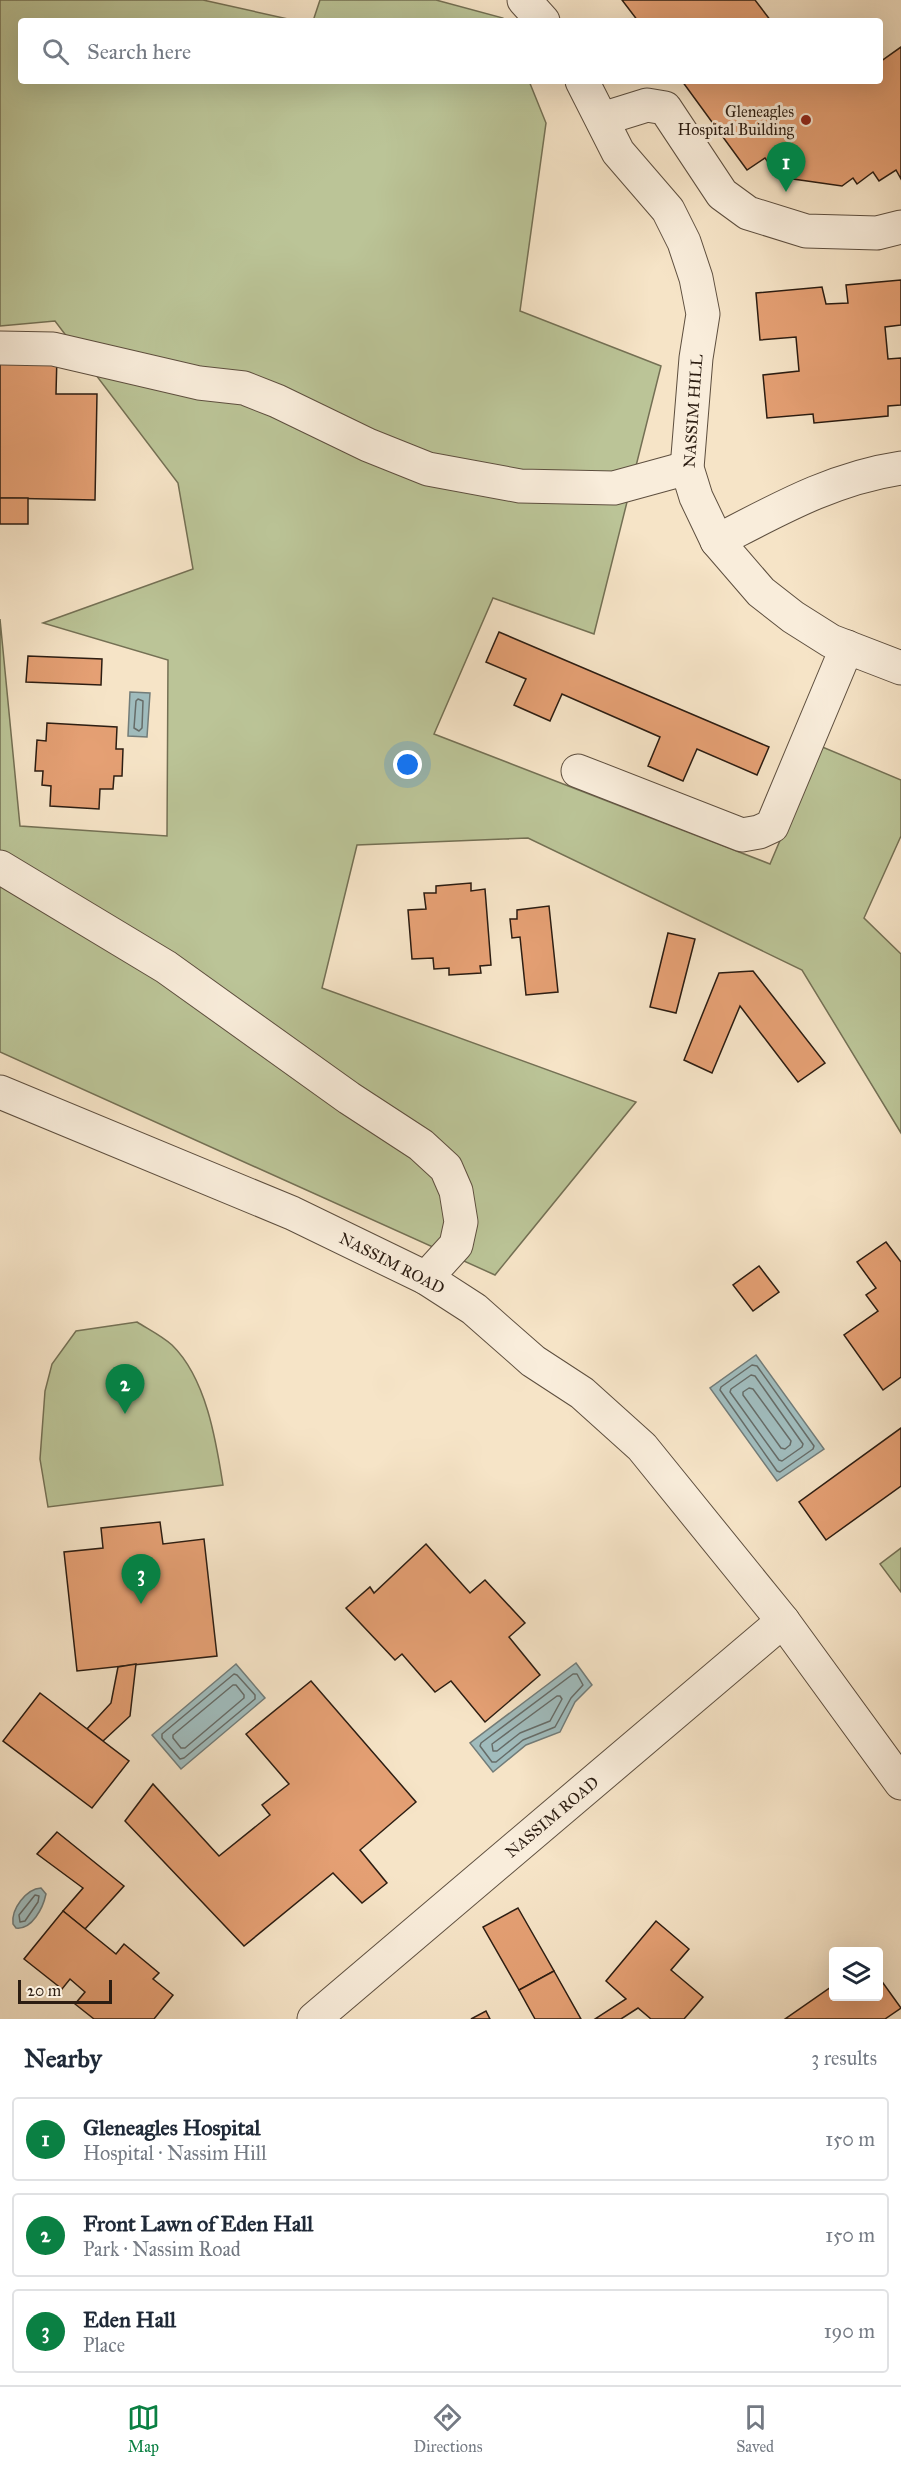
<!DOCTYPE html>
<meta charset="utf-8">
<style>
:root{--surface:#fff;--page:#f6f6f7;--text:#1f2937;--muted:#747a83;--line:#e0e1e3;--accent:#0b8043}
body{margin:0;font-family:"IM FELL Great Primer",serif;background:var(--page);color:var(--text)}
.controls{position:absolute;right:18px;bottom:18px;display:grid;overflow:hidden;border-radius:6px;box-shadow:0 6px 24px #0002}
.controls button{width:54px;height:54px;display:grid;place-items:center;padding:0;border:0;border-bottom:2px solid var(--line);background:var(--surface);color:var(--text);font:30px sans-serif}
.scale{position:absolute;left:18px;bottom:15px;width:94px;box-sizing:border-box;padding-left:6px;border:3px solid #2c1d12;border-top:0;font-size:16px;line-height:21px;white-space:nowrap;color:#2c1d12;-webkit-text-stroke:4px #f9eddb;paint-order:stroke}
.you{position:absolute;left:408px;top:765px;width:21px;height:21px;margin:-15px;border:4px solid #fff;border-radius:50%;background:#1a73e8;box-shadow:0 0 0 9px #1a73e833}
.badge{display:grid;place-items:center;width:39px;height:39px;border-radius:50%;background:var(--accent);color:#fff;font-size:20px;font-weight:700}
.pin{position:absolute;translate:-50% -50px;filter:drop-shadow(0 2px 3px #0008)}
.pin::after{content:'';position:absolute;top:32px;width:21px;height:18px;background:inherit;clip-path:polygon(0 0,100% 0,50% 100%)}
.list{margin:0;padding:0;list-style:none}
h2{display:flex;justify-content:space-between;align-items:center;height:78px;margin:0;padding:0 24px;font-size:26px}
h2 small{font-size:20px;font-weight:400;color:var(--muted)}
.list li{display:grid;grid-template-columns:39px 1fr auto;gap:18px;align-items:center;box-sizing:border-box;height:84px;margin:0 12px 12px;padding:0 12px;border:2px solid var(--line);border-radius:6px}
.list b{display:block;font-size:22px;white-space:nowrap}
.list p{margin:0;font-size:20px;white-space:nowrap;color:var(--muted)}
.list em{font-size:20px;font-style:normal;color:var(--muted)}
.icon{flex:none;width:33px;height:33px;fill:none;stroke:currentColor;stroke-width:2;stroke-linecap:round;stroke-linejoin:round}
.map{position:relative;flex:none;width:901px;height:2019px;overflow:hidden}
.search{position:absolute;background:var(--surface);box-shadow:0 6px 24px #0002;left:18px;right:18px;top:18px;height:66px;display:flex;align-items:center;gap:15px;box-sizing:border-box;padding:0 21px;border-radius:6px;color:var(--muted);font-size:22px}
.sheet{height:366px;background:var(--surface)}
nav{display:flex;justify-content:space-around;align-items:center;box-sizing:border-box;height:84px;border-top:2px solid var(--line);background:var(--surface);font-size:16px;color:var(--muted)}
nav a{display:grid;justify-items:center;gap:3px}
nav .on{color:var(--accent)}
.map>svg:first-child{display:block}
.green{fill:#bbc497;stroke:#747054;stroke-width:1.5}
.water{fill:#a0bcbd;stroke:#727c79;stroke-width:1.5}
.lines{fill:none;stroke-linecap:round;stroke-linejoin:round}
.shore{stroke:#666c68;stroke-width:1.5}
.building{fill:#e5a074;stroke:#2c1d12;stroke-width:1.5}
.minor-casing{stroke:#5e4f3f;stroke-width:35}
.minor{stroke:#f9eddb;stroke-width:33}
.poi-dot{fill:#8f2418;stroke:#f9eddb;stroke-width:2}
.labels{text-anchor:middle;dominant-baseline:central;stroke-width:6;stroke-linejoin:round;paint-order:stroke}
.poi-label{font-size:16px;fill:#2c1d12;stroke:#f9eddb;text-anchor:end}
.street-label{font-size:16px;fill:#2c1d12;stroke:#f9eddb}
</style>
<div class="map">
<svg width="901" height="2019" viewBox="0 0 901 2019">
<rect width="100%" height="100%" fill="#f6e4c7"/>
<filter id="stains"><feTurbulence type="fractalNoise" baseFrequency=".00333" numOctaves="4"/><feColorMatrix values="0 0 0 0 .2 0 0 0 0 .09 0 0 0 0 .02 0 0 0 .5 -.17"/></filter>
<radialGradient id="worn" r=".72"><stop offset=".6" stop-color="#630" stop-opacity="0"/><stop offset="1" stop-color="#630" stop-opacity=".3"/></radialGradient>
<g class="green">
<path d="M0,0h203l94,21h-276v60h508l17,42 -26,188 141,55 -67,268 -101,-36 -59,136 336,130 50,-118 81,34v56l-37,82 37,36v179l-99,-163 -274,-132 -171,7 -35,143 314,114 -141,173 -495,-223v-433l20,207 147,10 1,-176 -125,-37 150,-54 -15,-86 -123,-162 -55,5z"/>
<path d="M320,0h116l67,18 1,3h-191z"/>
<path d="M137,1322c11,7 25,14 35,23 34,33 44,95 51,140l-175,22 -8,-48 5,-68 7,-27 24,-33z"/>
<path d="M901,1548v44l-21,-28z"/>
</g>
<g class="water">
<path d="M130,692l20,1 -3,44 -19,-1z"/>
<path d="M756,1355l68,94 -47,32 -67,-93z"/>
<path d="M576,1663l16,22 -17,17 -15,30 -34,13 -33,27 -23,-29z"/>
<path d="M236,1664l29,34 -84,71 -29,-34z"/>
<path d="M41,1888l5,6c-3,14 -14,36 -30,34l-3,-4c-2,-15 13,-35 28,-36z"/>
</g>
<g class="lines">
<g class="shore">
<path d="M138,699l5,2 -1,27 -3,3 -5,-3 2,-27z"/>
<path d="M752,1365l5,1 57,80 -1,3 -33,23 -3,-1 -57,-81 1,-3z"/>
<path d="M751,1375l4,1 48,68 -1,3 -20,14 -3,-1 -49,-68 1,-3z"/>
<path d="M749,1388l4,1 38,52 -1,4 -5,4 -4,-1 -38,-53v-3z"/>
<path d="M234,1674l3,1 18,20v4l-71,59 -4,1 -18,-21v-4z"/>
<path d="M573,1674h4l6,11 -12,13 -16,29 -32,13 -27,22h-4l-12,-16 1,-3z"/>
<path d="M233,1685h3l8,10v3l-59,50h-4l-8,-10v-3z"/>
<path d="M557,1696h3l2,3 -12,22 -30,12 -23,18h-4l-1,-7z"/>
<path d="M35,1895l4,1 -1,6 -13,19 -5,1 -1,-7z"/>
</g>
</g>
<g class="building">
<path d="M622,0h133l16,21h-133z"/>
<path d="M901,47v132l-5,-9 -17,11 -6,-9 -16,12 -4,-6 -11,8 -63,-9 -14,-19 -18,12 -65,-89h198v-19z"/>
<path d="M901,280v45l-16,2 3,32 13,-1v47l-13,1v10l-74,7 -1,-9 -46,4 -4,-43 36,-4 -3,-34 -36,3 -4,-47 66,-6 4,17 22,-1 -2,-18z"/>
<path d="M0,354l57,1 -1,39h41l-2,106 -95,-2z"/>
<rect x="0" y="498" width="28" height="26"/>
<path d="M499,632l270,115 -12,28 -60,-26 -14,32 -35,-15 12,-29 -98,-43 -12,27 -36,-16 12,-26 -40,-17z"/>
<path d="M28,656l74,3 -1,26 -75,-3z"/>
<path d="M47,723l70,4 -1,22h7l-1,27h-8l-1,13h-13l-1,20 -49,-3 1,-20 -9,-1 1,-14h-8l2,-31 9,1z"/>
<path d="M471,883v8l14,-2 6,76 -11,1 1,7 -32,2v-7l-15,1 -1,-11 -21,1 -4,-49 18,-1 -2,-16h12v-7z"/>
<path d="M549,906l9,86 -32,3 -6,-58 -8,1 -2,-19h7v-9z"/>
<path d="M668,933l27,6 -19,74 -26,-6z"/>
<path d="M753,971l72,92 -27,19 -58,-76 -28,67 -28,-13 35,-87z"/>
<path d="M886,1242l15,20v115l-18,13 -39,-55 34,-24 -12,-16 10,-7 -19,-26z"/>
<path d="M759,1266l20,26 -26,19 -20,-26z"/>
<path d="M901,1428v58l-75,54 -27,-38z"/>
<path d="M160,1522l3,22 41,-5 13,117 -140,15 -13,-119 39,-4 -2,-20z"/>
<path d="M426,1544l44,49 15,-13 40,43 -16,14 31,38 -55,47 -34,-41 -16,11 -33,-38 -7,6 -49,-52 24,-21 4,6z"/>
<path d="M136,1664l-6,52 -27,25 -16,-12 24,-26 7,-36z"/>
<path d="M311,1681l105,121 -56,48 27,33 -25,20 -29,-30 -89,73 -119,-125 28,-37 66,72 51,-41 -8,-10 27,-21 -43,-50z"/>
<path d="M40,1693l89,68 -37,47 -89,-67z"/>
<path d="M57,1832l67,54 -39,43 -22,-18 20,-23 -46,-34z"/>
<path d="M518,1908l36,63 -35,19 -36,-63z"/>
<path d="M63,1911l53,43 8,-10 35,29 -6,6 20,16 -19,24h-60l-19,-15 10,-12 -15,-13 -8,10 -38,-30z"/>
<path d="M656,1921l33,28 -18,21 32,27 -19,22h-33l-13,-11 -17,11h-26l31,-20 -20,-18z"/>
<path d="M554,1971l27,48h-46l-16,-29z"/>
<path d="M878,1976l23,32 -16,11h-100l49,-34v11h44z"/>
<path d="M486,2011l4,8h-19z"/>
</g>
<g class="lines">
<defs>
<g id="minor">
<path d="M524,0l19,21"/>
<path d="M582,81l36,71 50,58 16,32 12,36 7,36 -7,44 -9,110 9,29 21,44 44,51 32,25 38,24 70,27"/>
<path d="M602,119l45,-14 18,3 57,86 26,19 58,18 71,2 24,-6"/>
<path d="M0,348l53,1 146,34 45,5 33,13 91,44 60,24 92,17 94,2 73,-20"/>
<path d="M717,541c60,-31 116,-63 184,-73"/>
<path d="M578,771l164,64 17,-3 13,-6 75,-179"/>
<path d="M0,867l166,100 183,131 72,47 25,23 10,23 5,31 -5,23 -30,33"/>
<path d="M0,1092l292,121 134,65 48,31 59,52 49,32 60,54 141,174 118,162"/>
<path d="M314,2019l469,-398"/>
</g>
</defs>
<use href="#minor" class="minor-casing"/>
<use href="#minor" class="minor"/>
</g>
<circle class="poi-dot" cx="806" cy="120" r="6"/>
<g class="labels">
<g class="poi-label">
<text x="794" y="111">Gleneagles<tspan x="794" dy="18">Hospital Building</tspan></text>
</g>
<g class="street-label">
<text transform="translate(693 411) rotate(-86)">NASSIM HILL</text>
<text transform="translate(392 1263) rotate(27)">NASSIM ROAD</text>
<text transform="translate(552 1817) rotate(-40)">NASSIM ROAD</text>
</g>
</g>
<rect width="100%" height="100%" filter="url(#stains)"/>
<rect width="100%" height="100%" fill="url(#worn)"/>
</svg>
<div class="controls">
<button><svg class="icon" aria-label="layers" viewBox="0 0 24 24"><path d="M12 4l9 5-9 5-9-5zM3 14l9 5 9-5"/></svg></button>
</div>
<div class="scale">20 m</div>
<div class="you"></div>
<div class="pin badge" style="left:786px;top:192px">1</div>
<div class="pin badge" style="left:125px;top:1414px">2</div>
<div class="pin badge" style="left:141px;top:1604px">3</div>
<div class="search"><svg class="icon" aria-label="search" viewBox="0 0 24 24"><circle cx="10" cy="10" r="6"/><path d="M15 15l6 6"/></svg>Search here</div>
</div>
<section class="sheet">
<h2>Nearby<small>3 results</small></h2>
<ul class="list">
<li><span class="badge">1</span><div><b>Gleneagles Hospital</b><p>Hospital · Nassim Hill</p></div><em>150 m</em></li>
<li><span class="badge">2</span><div><b>Front Lawn of Eden Hall</b><p>Park · Nassim Road</p></div><em>150 m</em></li>
<li><span class="badge">3</span><div><b>Eden Hall</b><p>Place</p></div><em>190 m</em></li>
</ul>
</section>
<nav>
<a class="on"><svg class="icon" aria-label="map" viewBox="0 0 24 24"><path d="M3 6l6-2 6 2 6-2v14l-6 2-6-2-6 2zM9 4v14M15 6v14"/></svg>Map</a>
<a><svg class="icon" aria-label="directions" viewBox="0 0 24 24"><path d="M12 3l9 9-9 9-9-9zM9 14v-3h6M13 9l2 2-2 2"/></svg>Directions</a>
<a><svg class="icon" aria-label="saved" viewBox="0 0 24 24"><path d="M7 4h10v16l-5-4-5 4z"/></svg>Saved</a>
</nav>
